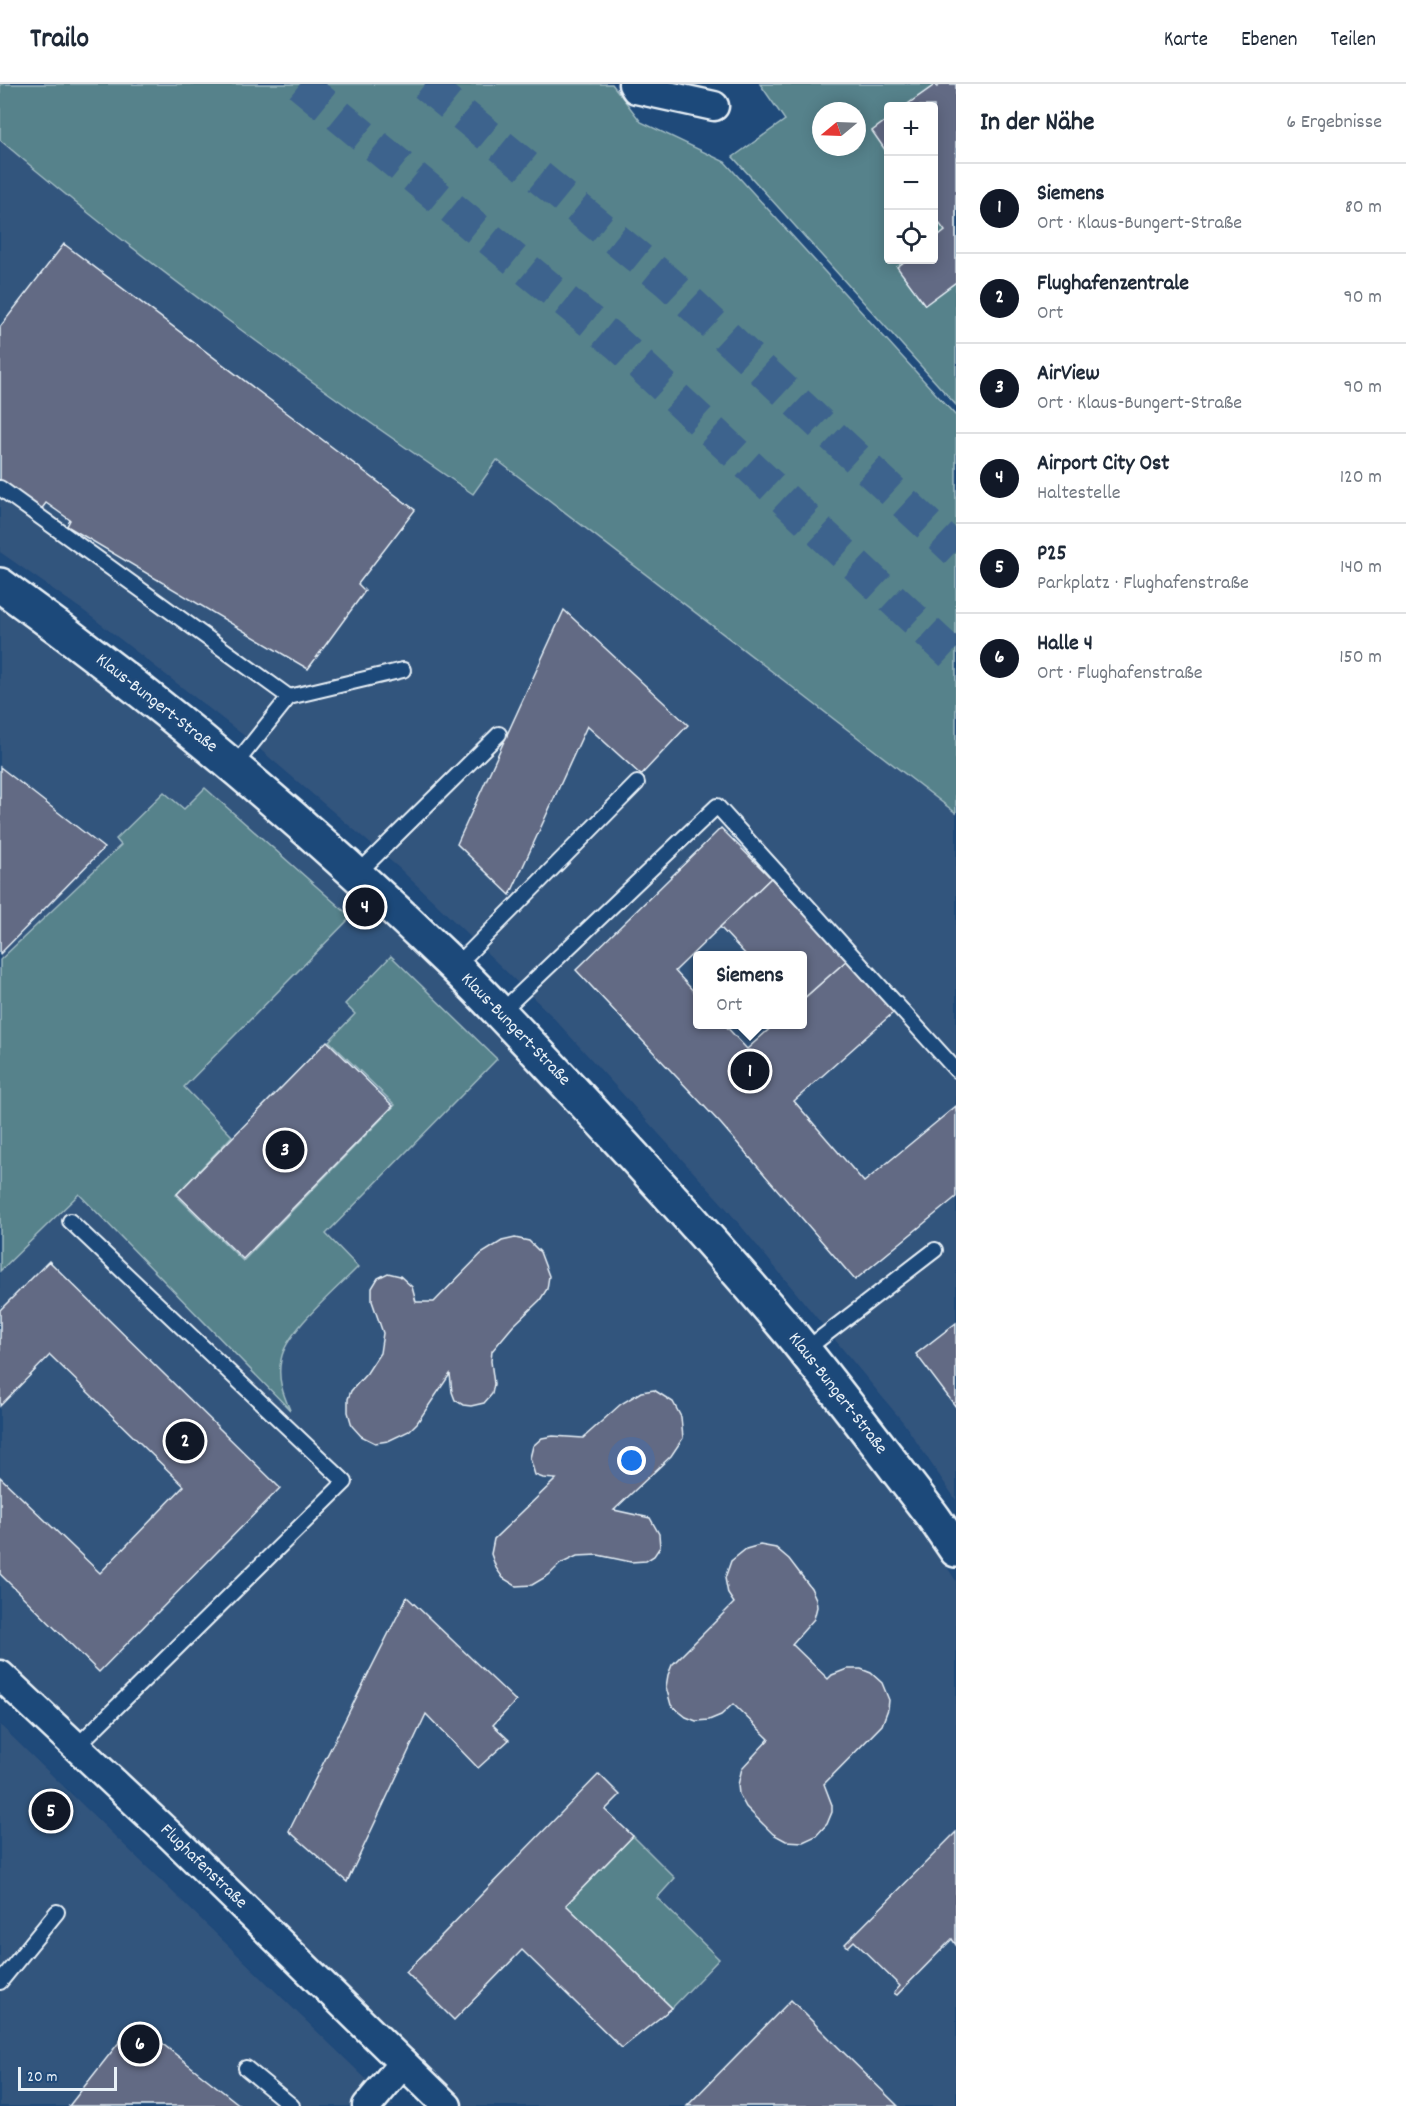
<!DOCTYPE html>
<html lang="de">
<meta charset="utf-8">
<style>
:root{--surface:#fff;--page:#f6f6f7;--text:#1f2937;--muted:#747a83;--line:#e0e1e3;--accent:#111827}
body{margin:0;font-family:Dekko,sans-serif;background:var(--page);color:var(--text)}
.controls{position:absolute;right:18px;top:18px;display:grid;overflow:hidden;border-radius:6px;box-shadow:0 3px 15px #0003}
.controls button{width:54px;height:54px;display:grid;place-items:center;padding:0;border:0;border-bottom:2px solid var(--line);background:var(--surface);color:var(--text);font:30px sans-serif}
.compass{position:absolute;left:812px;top:18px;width:54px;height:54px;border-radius:50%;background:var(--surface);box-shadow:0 3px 15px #0003;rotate:251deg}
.scale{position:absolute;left:18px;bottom:15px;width:99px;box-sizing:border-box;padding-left:6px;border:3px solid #e8f1f8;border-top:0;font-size:16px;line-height:21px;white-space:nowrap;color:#e8f1f8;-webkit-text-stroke:4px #1f4a7a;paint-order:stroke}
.you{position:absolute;left:632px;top:1377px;width:21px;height:21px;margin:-15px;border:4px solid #fff;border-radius:50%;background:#1a73e8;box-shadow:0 0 0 9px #1a73e833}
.badge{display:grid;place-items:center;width:39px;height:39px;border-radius:50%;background:var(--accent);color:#fff;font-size:20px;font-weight:700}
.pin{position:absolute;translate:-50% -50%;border:3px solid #fff;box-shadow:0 2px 6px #0006}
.popup{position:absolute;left:693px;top:867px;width:114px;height:78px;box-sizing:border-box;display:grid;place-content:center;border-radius:6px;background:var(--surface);filter:drop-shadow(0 2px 4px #0005);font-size:20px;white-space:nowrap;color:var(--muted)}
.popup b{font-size:22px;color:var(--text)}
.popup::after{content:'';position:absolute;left:50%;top:100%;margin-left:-12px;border:12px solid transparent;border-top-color:var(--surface)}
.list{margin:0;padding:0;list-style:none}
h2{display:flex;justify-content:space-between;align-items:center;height:78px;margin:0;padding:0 24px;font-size:26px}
h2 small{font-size:20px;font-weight:400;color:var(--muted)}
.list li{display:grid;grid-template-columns:39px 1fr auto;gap:18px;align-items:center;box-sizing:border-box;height:90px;padding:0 24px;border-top:2px solid var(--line)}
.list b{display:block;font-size:22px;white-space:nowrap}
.list p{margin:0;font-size:20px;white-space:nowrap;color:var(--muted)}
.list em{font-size:20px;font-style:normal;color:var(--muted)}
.icon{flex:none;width:33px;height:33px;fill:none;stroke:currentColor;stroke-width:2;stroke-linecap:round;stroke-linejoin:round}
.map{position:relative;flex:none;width:956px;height:2022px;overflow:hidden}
header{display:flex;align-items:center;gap:36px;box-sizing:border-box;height:84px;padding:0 30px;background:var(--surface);border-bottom:2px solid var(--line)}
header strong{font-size:28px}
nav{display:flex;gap:33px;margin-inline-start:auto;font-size:21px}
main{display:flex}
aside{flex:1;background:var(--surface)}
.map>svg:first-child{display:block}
.built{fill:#33547d;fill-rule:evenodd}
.green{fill:#56828b;stroke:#9fbac2;stroke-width:1.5;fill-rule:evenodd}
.building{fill:#626b84;stroke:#e8f1f8;stroke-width:1.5}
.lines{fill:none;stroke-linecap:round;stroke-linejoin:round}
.highway-tunnel{stroke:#3d638d;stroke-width:33;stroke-dasharray:33 16;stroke-linecap:butt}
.lane-casing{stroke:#e8f1f8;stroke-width:18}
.street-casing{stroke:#e8f1f8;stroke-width:33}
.secondary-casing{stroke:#e8f1f8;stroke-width:38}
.lane{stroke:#1f4a7a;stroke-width:14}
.street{stroke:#1f4a7a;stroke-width:28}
.secondary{stroke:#1f4a7a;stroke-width:33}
.labels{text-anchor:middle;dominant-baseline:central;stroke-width:6;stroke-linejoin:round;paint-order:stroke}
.street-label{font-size:18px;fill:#e8f1f8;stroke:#1f4a7a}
</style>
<header>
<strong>Trailo</strong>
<nav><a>Karte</a><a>Ebenen</a><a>Teilen</a></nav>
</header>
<main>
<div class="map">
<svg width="956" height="2022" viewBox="0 0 956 2022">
<rect width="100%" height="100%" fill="#1f4a7a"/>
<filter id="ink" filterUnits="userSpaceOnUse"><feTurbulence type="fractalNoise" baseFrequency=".0167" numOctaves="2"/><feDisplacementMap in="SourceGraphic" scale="12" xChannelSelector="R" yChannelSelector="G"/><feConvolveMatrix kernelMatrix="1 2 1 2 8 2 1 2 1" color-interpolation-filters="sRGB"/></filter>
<g filter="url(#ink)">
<g class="built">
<path d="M0,56l52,44 273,208 147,102 25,-34 459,353v687l-53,-78 -177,-214 -176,-194 -151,-146 -157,-134 -158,-123 -84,-59zM698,872h104v68h-104z"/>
<path d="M0,514l206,157 319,298 345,394 86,134v525h-490l-466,-447z"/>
<path d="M0,1641l394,381h-394z"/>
</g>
<g class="green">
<path d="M0,0h612l29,38 84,40 231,254v397l-459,-353 -24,34c-163,-112 -323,-226 -473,-354z"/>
<path d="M760,0h196v321l-223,-248 52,-37zM888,22h46v154h-46zM821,27h36v36h-36z"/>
<path d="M205,704l146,129 -167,170 48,49 -56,59 67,66 152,-156 -66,-64 26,-27 -10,-10 46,-48 106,103 -171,175 32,33c-20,21 -73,65 -77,93 -4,18 2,34 9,50l-211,-216 -79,77v-311l121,-115 -5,-6 48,-47 20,17z"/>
<path d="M633,1752l42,42 -18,20 62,61 -47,49 -106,-103z"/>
</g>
<g class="building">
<path d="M936,0l1,3 4,-3h15v198l-31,23 -28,-38 10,-7h27v-20l11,-9 -11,-15v-110h-29z"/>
<path d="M888,35v35l-16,-23z"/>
<path d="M64,160l351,266 -57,74 7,7 -57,78 -241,-143 3,-6 -24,-17 -6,8 -40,-29v-155z"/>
<path d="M564,526l124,115 -47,50 -54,-49 -77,169 -53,-51z"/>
<path d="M0,683l104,81 -104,106z"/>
<path d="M721,744l50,50 -96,93 23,25v28h26l23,25 28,-25h27v-24l45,-40 47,52 -100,89 70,81 92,-76v91l-101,83 -134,-156 -145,-154z"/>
<path d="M771,794l76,82 -45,40v-44h-55l-27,-29z"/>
<path d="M327,957l66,65 -150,153 -66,-65z"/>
<path d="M515,1154l14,3 11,11 9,24 -2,13 -7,11 -27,26 -21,25 -1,10 3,23 -2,10 -8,9 -13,3 -8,-1 -8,-5 -3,-8 -2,-18 -33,49 -8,8 -21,10 -13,2 -14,-7 -9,-10 -4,-14v-13l3,-8 16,-18 13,-20 3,-20 -11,-32v-13l6,-10 10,-5 12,3 12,11 4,15h18l47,-48 21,-13z"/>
<path d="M49,1177l231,227 -181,184 -99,-98v-97l100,96 84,-87 -134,-131 -50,51v-96z"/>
<path d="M956,1239v84l-40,-53z"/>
<path d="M654,1306l19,12 8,15 2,21 -12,18 -57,54 36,8 9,16 1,13 -6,9 -8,5 -15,1 -33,-7 -21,1 -17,8 -11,11 -17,10 -16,1 -13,-8 -7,-10 -5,-14 3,-15 62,-60 -13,-1 -8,-3 -5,-17 3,-12 9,-8 11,-2 30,2 38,-34 20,-12z"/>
<path d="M760,1461l16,3 13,11 22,29 5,11 1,8 -3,12 -22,25 36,35 4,-4 15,-6h14l10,4 11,10 7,17 -1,9 -6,16 -58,59 8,21v7l-5,12 -11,12 -13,6 -17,-1 -13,-7 -27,-27 -7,-13 -1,-9 4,-17 27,-29 -36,-35 -12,11 -12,5 -13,1 -10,-4 -15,-12 -5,-18 2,-12 4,-10 62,-62 -6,-9 -3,-16 6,-17 15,-12z"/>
<path d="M407,1513l109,104 -23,24 16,15 -31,28 -52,-54 -79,168 -58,-51z"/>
<path d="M599,1690l21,21 -15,15 28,26 -67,69 106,103 -50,40 -100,-98 -68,70 -48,-48z"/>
<path d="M956,1748v113l-4,-6 -55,56 -3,-2 6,-7 -46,-45 -6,6 -3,-3z"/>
<path d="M791,1916l46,46 61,60h-211z"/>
<path d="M135,1938l54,43 52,41h-172z"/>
</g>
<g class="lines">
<g class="highway-tunnel">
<path d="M300,0l318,260 338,314"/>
<path d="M425,0l243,198 288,269"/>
</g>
<defs>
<g id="lane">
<path d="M0,404l289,209 -55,69"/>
<path d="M289,613l114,-27"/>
<path d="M357,790l142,-140"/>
<path d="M455,883l182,-184"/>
<path d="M500,929l217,-207 239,264"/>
<path d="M70,1137l275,261 -269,265"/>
<path d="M804,1267l131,-101"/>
<path d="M0,1898l57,-70"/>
<path d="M246,1984l46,38"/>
</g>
<g id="street">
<path d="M633,0l3,5 78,17"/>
<path d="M0,1591l172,162 275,269"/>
<path d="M367,2022l36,-43"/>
</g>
<path id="secondary" d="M0,501c160,115 312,243 454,381 55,54 107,112 160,169 60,65 120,131 177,199 49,60 96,123 143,184l22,32"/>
</defs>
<use href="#lane" class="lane-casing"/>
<use href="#street" class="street-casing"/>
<use href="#secondary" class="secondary-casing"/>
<use href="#lane" class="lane"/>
<use href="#street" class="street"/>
<use href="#secondary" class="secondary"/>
</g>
</g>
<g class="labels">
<g class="street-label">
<text transform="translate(156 620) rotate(38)">Klaus-Bungert-Straße</text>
<text transform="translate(515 946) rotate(46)">Klaus-Bungert-Straße</text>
<text transform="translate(837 1310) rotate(52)">Klaus-Bungert-Straße</text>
<text transform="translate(203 1783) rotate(44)">Flughafenstraße</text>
</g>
</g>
</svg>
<div class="controls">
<button>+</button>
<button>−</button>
<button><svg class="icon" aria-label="locate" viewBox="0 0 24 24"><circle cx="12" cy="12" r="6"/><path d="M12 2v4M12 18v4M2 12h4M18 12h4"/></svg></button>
</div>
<svg class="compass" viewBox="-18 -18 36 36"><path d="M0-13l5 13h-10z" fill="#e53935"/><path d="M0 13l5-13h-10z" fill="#747a83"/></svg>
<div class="scale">20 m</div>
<div class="you"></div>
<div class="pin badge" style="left:750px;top:987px">1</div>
<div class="popup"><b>Siemens</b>Ort</div>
<div class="pin badge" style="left:185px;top:1357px">2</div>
<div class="pin badge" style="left:285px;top:1066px">3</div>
<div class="pin badge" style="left:365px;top:823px">4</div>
<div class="pin badge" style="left:51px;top:1727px">5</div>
<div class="pin badge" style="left:140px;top:1960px">6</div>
</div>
<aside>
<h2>In der Nähe<small>6 Ergebnisse</small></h2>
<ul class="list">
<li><span class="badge">1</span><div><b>Siemens</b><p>Ort · Klaus-Bungert-Straße</p></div><em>80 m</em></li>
<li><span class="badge">2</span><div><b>Flughafenzentrale</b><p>Ort</p></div><em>90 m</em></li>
<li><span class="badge">3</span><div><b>AirView</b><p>Ort · Klaus-Bungert-Straße</p></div><em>90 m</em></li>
<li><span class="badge">4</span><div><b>Airport City Ost</b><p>Haltestelle</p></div><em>120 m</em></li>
<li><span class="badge">5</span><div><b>P25</b><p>Parkplatz · Flughafenstraße</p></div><em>140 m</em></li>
<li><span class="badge">6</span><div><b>Halle 4</b><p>Ort · Flughafenstraße</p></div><em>150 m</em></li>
</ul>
</aside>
</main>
